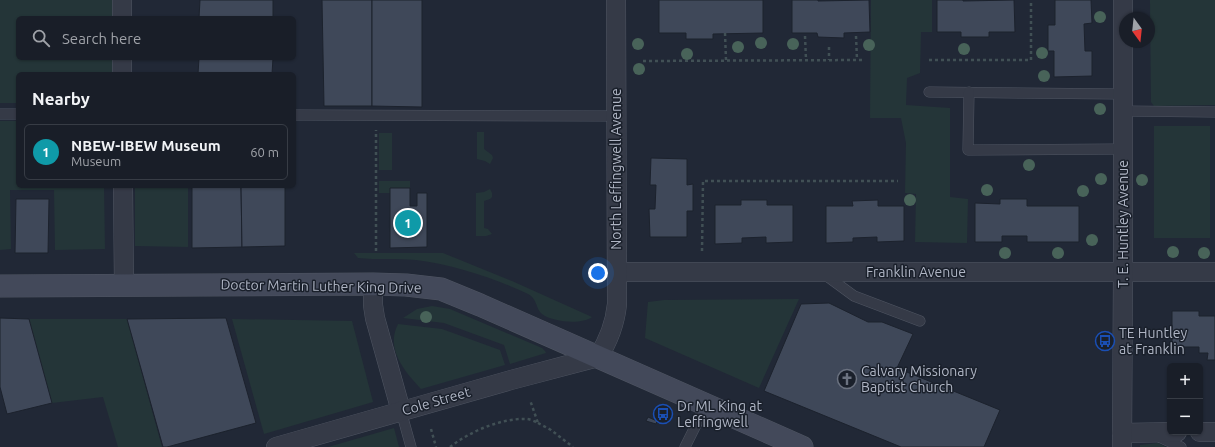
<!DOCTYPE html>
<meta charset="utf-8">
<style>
:root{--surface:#191e28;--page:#262b34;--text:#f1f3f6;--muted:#9fa2a8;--line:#373c45;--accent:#ea580c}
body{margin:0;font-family:Ubuntu,sans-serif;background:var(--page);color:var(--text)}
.controls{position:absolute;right:12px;bottom:12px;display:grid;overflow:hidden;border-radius:6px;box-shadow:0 1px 3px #0004}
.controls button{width:36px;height:36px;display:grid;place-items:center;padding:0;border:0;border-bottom:1px solid var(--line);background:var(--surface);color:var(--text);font:20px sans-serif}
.compass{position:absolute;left:1119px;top:12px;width:36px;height:36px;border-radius:50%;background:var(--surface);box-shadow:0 1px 3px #0004;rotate:165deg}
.you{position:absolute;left:598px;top:273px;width:14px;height:14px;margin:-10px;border:3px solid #fff;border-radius:50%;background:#1a73e8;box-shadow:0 0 0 6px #1a73e833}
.badge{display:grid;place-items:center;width:26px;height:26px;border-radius:50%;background:var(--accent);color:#fff;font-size:13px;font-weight:700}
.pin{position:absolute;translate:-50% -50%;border:2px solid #fff;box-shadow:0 1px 4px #0006}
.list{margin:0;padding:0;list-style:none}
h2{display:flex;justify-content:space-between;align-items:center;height:52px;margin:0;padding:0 16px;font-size:17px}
h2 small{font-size:13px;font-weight:400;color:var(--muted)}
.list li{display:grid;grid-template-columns:26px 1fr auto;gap:12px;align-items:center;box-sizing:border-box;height:56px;margin:0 8px 8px;padding:0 8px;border:1px solid var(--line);border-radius:6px}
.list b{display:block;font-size:15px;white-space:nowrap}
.list p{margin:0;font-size:13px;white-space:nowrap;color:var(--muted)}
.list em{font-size:13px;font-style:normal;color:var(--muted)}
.icon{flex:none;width:22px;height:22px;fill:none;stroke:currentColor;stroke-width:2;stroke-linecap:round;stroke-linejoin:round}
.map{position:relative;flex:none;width:1215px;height:447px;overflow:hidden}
.search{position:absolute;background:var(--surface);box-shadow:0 1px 3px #0004;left:16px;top:16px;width:280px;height:44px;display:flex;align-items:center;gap:10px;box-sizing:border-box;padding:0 14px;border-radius:6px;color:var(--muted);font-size:15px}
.panel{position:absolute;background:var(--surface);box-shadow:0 1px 3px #0004;left:16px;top:72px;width:280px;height:116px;border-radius:6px}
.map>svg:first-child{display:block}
.green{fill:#243538}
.building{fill:#3f4859;stroke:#1c222d}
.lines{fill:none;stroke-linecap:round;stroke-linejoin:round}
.lane-casing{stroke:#4f5562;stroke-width:11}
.street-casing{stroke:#4f5562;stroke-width:20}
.secondary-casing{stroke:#4f5562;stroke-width:23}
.path{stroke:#415055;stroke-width:2.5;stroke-dasharray:3 3;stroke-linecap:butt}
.lane{stroke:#353a47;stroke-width:10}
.street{stroke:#353a47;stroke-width:19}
.secondary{stroke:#43495a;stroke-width:22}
.tree{fill:#486359}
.labels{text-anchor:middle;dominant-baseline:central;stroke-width:3;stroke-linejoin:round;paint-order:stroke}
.street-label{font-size:14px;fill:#afb5c4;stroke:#1a202b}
.poi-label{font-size:14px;fill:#afb5c4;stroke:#1a202b;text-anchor:start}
</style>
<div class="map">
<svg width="1215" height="447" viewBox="0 0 1215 447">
<rect width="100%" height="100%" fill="#212836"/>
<g class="green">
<path d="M0,0h113v18h-95v40h95v16h-95v29h-18z"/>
<path d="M871,0h61v32h-11l-1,41 -13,5 -1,27 44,3v89l18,2 -1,44 -52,-1 1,-48 -11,-1 1,-50 -5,-25h-31z"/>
<path d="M1150,0h65v105l-61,1 -3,-4z"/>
<path d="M0,121h18v65h86l1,63 -50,1 -1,-60h-44l1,59 -11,1z"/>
<rect x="1154" y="126" width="56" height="112"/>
<path d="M477,132h7v17l8,6 1,3 -3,6 -5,-3 -8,-2z"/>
<rect x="379" y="133" width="13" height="37"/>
<path d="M379,181h31v7h-20v5h-11z"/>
<path d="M135,186h53v61l-53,-1z"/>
<path d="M490,189l2,4v4l-2,2 -6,2v27l4,1 4,5 -6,2h-10v-43l8,-1z"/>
<path d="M354,253h89l69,28 80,36c-10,8 -40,5 -50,-3 -7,-6 -4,-16 -16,-21 -35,-16 -72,-28 -110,-33 -20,-2 -39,0 -58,-2z"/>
<path d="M799,299l-40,89 -114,-50 3,-36 16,-2z"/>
<path d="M432,306l18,3 92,39 3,3 1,2 -36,11 -6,-19 -60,-22 -41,-5 14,-9z"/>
<path d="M29,319h98l35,128h-44l-15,-50 -51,6z"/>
<path d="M232,319l120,2 21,81 -109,32z"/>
<path d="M398,324l44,5 58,21 5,15 -84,24c-16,-17 -36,-40 -23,-65z"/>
<path d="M394,428l5,19h-71z"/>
<path d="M1158,443l8,4h-26v-2z"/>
</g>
<g class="building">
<path d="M200,0h73v18h-74z"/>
<path d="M322,0h50v106h-48z"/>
<path d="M372,0h50v107l-50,-1z"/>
<path d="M659,0h104v33l-50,1v5h-27v-6h-27z"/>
<path d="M792,0h26v1l51,-1 1,32 -26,1v5l-26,-1 -1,-4h-25z"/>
<path d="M937,0h26v1l51,-1 1,32h-26v5h-28v-5h-24z"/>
<path d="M1055,0h36l1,23 -8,1 1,27h7v25l-38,1v-26h-6v-26h7z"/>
<path d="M199,58h74l-1,16h-74z"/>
<path d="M651,158l36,1v26l6,-1v27h-6v26h-37l-1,-28h6l1,-24h-6z"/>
<path d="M192,186h49l1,61 -50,1z"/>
<path d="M241,186h44v60l-43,1z"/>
<path d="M390,188h20v18h7v-13h10v54l-37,1z"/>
<path d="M16,199h33l-1,54h-33z"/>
<path d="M1000,199h27v7h52v36h-52v-6h-25v6h-27v-39l25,1z"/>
<path d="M741,200h26v5h26v37l-27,1v-6l-24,1v5l-27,1v-39h26z"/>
<path d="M878,200v6h26v35l-27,1v-5l-24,1v4l-27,1v-37h27l-1,-5z"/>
<path d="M829,303l39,19h14l31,12 -16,34 103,42 -16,37h-83l-137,-56 37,-87z"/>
<path d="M1172,311h27v5h16v44h-8l1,-7h-9v-6h-27z"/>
<path d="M0,318l29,1 23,84 -45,11 -7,-27z"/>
<path d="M226,318l30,105 -89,24h-4l-36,-128z"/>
<path d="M648,417l9,4 -1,3 -10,-3z"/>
</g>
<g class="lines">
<defs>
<g id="lane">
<path d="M929,92l194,2"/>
<path d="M969,92l-1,58 155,-1"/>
<path d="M1123,111l92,1"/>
<path d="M0,114h18"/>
<path d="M294,115l322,1"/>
<path d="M824,274l30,22 66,25"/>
<path d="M401,411l10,36"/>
<path d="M1157,436l24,11"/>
<path d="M685,447l21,-42"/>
</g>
<g id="street">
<path d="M122,0v18"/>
<path d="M122,58v16"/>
<path d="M123,186l1,99"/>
<path d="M617,272h598"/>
<path d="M373,284v21l2,13 26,93"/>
<path d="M1200,432h15"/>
<path d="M1122,433l55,-1"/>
<path d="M276,447l235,-67 87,-23c11,-17 17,-33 19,-53l-1,-304"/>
<path d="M1122,447l1,-176v-271"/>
</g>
<path id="secondary" d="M0,286l373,-2 33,1 35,4 39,16 322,142"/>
</defs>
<use href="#lane" class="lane-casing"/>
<use href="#street" class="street-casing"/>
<use href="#secondary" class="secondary-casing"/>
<g class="path">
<path d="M725,33l1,27"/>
<path d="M805,36l1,24"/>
<path d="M856,36l1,24"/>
<path d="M829,47v13"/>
<path d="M929,60h102v-60"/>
<path d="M643,61l221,-1"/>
<path d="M376,251v-121"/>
<path d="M702,251l1,-70h195"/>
<path d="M538,423l13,7 22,17"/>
<path d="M431,429l5,18"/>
<path d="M450,447c19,-15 51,-29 76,-28 4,0 8,2 12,4l-8,-23"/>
</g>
<use href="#lane" class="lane"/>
<use href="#street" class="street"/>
<use href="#secondary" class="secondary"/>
</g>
<g class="tree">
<circle cx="1100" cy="17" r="6"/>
<circle cx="761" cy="43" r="6"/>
<circle cx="638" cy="44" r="6"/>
<circle cx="793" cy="44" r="6"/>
<circle cx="869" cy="45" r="6"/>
<circle cx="738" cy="47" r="6"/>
<circle cx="964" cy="49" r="6"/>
<circle cx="1042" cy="53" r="6"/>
<circle cx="687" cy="54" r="6"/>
<circle cx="639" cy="69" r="6"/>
<circle cx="1044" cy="76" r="6"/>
<circle cx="1100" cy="109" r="6"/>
<circle cx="1029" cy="165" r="6"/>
<circle cx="1101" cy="179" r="6"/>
<circle cx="1142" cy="180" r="6"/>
<circle cx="987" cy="190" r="6"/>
<circle cx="1083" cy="191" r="6"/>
<circle cx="910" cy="200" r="6"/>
<circle cx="1092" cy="240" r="6"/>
<circle cx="1173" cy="252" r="6"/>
<circle cx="1005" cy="253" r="6"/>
<circle cx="1058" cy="253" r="6"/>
<circle cx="1204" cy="253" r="6"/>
<circle cx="426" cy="317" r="6"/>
</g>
<defs>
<symbol id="bus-ring" viewBox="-11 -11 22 22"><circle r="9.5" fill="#1a202b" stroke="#1a4fb4" stroke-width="1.5"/><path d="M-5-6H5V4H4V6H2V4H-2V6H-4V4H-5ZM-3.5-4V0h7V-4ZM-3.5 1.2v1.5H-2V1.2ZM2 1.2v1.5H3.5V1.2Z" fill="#1a4fb4"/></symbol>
<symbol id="church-ring" viewBox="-11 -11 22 22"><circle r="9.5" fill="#1a202b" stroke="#6b7280" stroke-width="1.5"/><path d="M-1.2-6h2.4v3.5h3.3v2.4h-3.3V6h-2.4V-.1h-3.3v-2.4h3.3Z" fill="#6b7280"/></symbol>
</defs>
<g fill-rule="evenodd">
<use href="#bus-ring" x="1094" y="330" width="22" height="22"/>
<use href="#church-ring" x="836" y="368" width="22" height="22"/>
<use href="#bus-ring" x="652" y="403" width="22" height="22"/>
</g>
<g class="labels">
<g class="street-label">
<text transform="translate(616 169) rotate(-90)">North Leffingwell Avenue</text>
<text transform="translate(1123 224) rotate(-90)">T. E. Huntley Avenue</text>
<text x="916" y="272">Franklin Avenue</text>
<text transform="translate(321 286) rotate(1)">Doctor Martin Luther King Drive</text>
<text transform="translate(436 401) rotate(-16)">Cole Street</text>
</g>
<g class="poi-label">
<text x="1119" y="333">TE Huntley<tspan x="1119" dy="16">at Franklin</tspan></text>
<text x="861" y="371">Calvary Missionary<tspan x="861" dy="16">Baptist Church</tspan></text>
<text x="677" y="406">Dr ML King at<tspan x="677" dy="16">Leffingwell</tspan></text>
</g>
</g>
</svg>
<div class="controls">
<button>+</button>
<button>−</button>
</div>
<svg class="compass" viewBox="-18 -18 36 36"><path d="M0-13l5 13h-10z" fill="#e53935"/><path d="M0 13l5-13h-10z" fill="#9fa2a8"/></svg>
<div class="you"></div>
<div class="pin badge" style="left:408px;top:223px;background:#0f9aa8">1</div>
<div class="search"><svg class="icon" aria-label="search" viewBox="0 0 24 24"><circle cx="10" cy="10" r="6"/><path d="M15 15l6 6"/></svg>Search here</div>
<section class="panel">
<h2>Nearby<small></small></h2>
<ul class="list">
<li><span class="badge" style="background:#0f9aa8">1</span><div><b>NBEW-IBEW Museum</b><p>Museum</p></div><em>60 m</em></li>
</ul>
</section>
</div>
